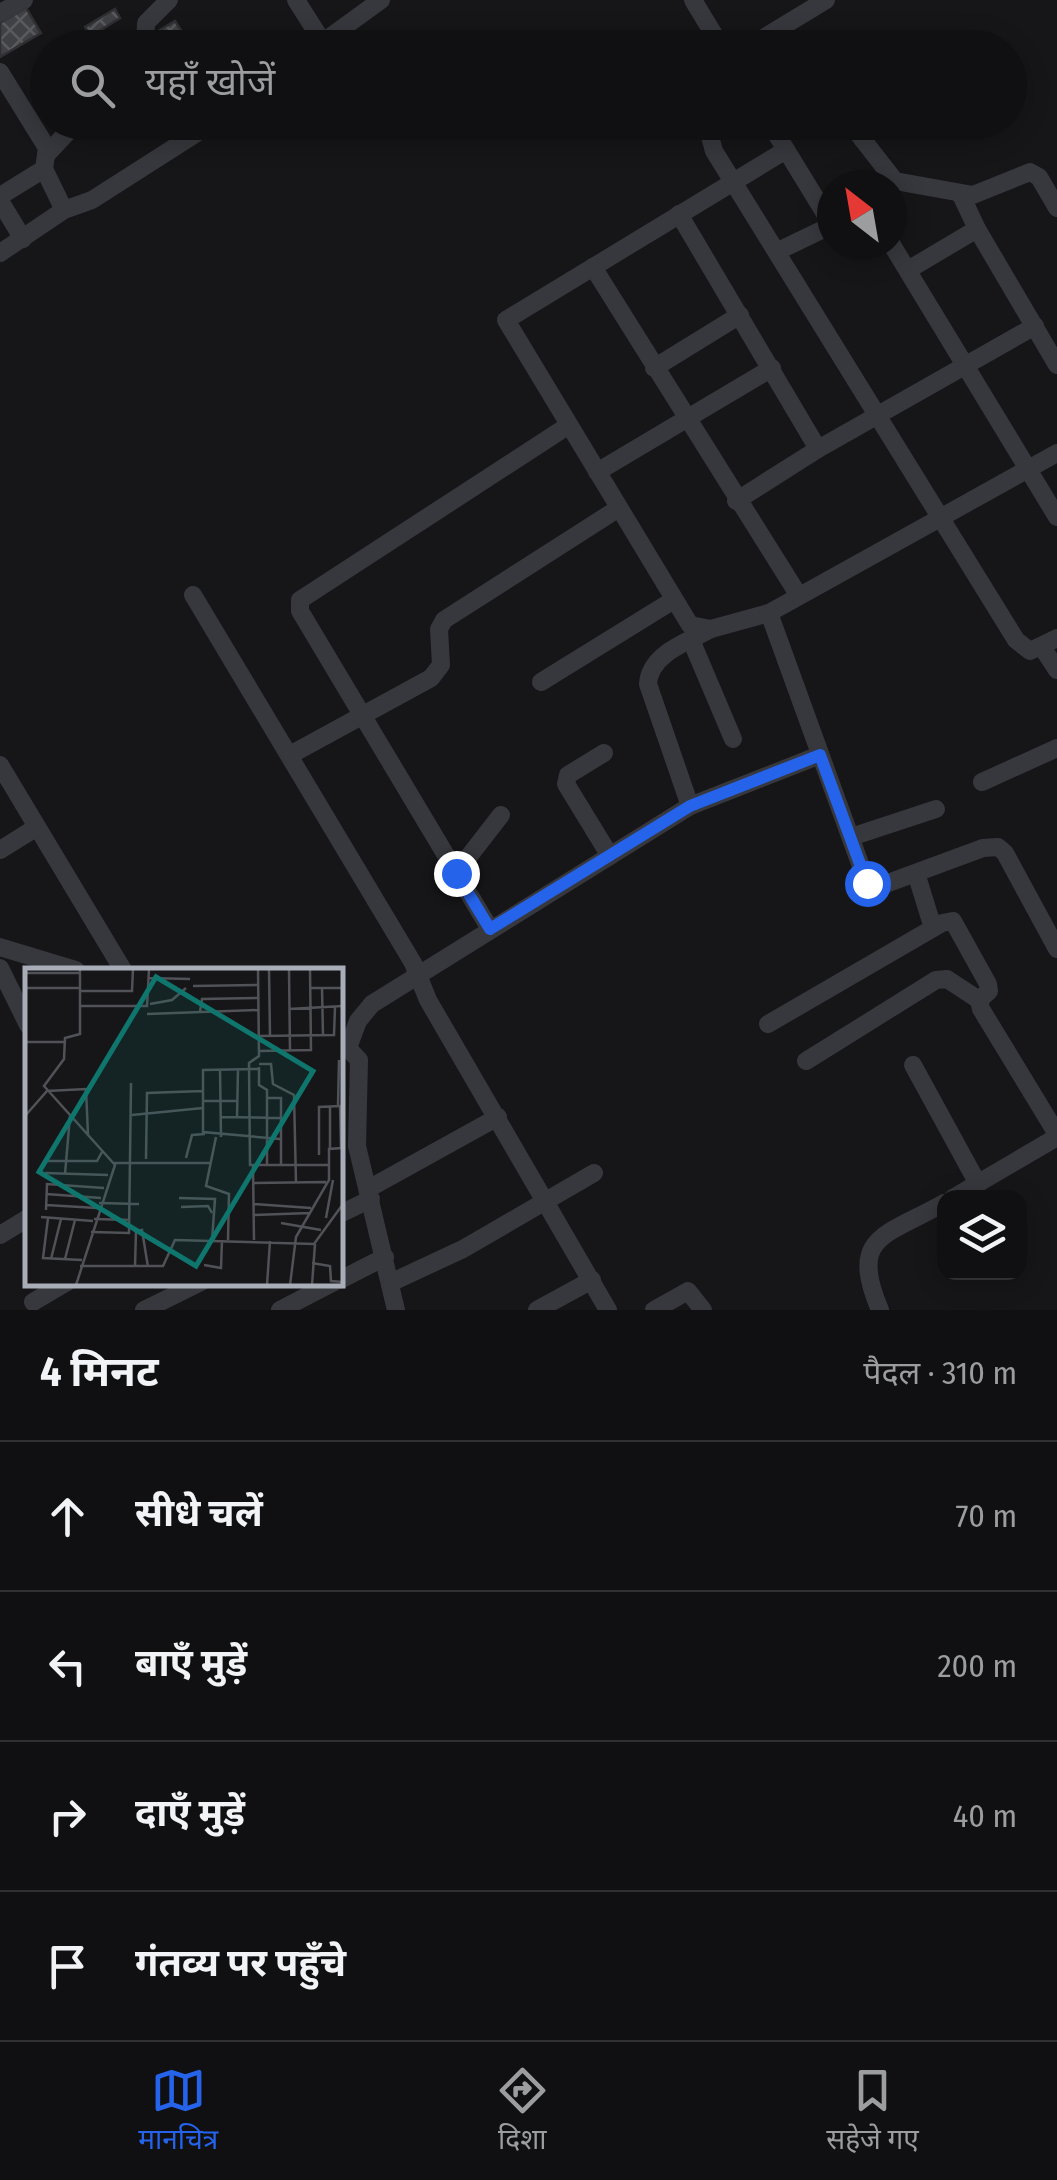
<!DOCTYPE html>
<html lang="hi">
<meta charset="utf-8">
<style>
:root{--surface:#101012;--page:#1e1e20;--text:#f1f3f6;--muted:#9c9d9f;--line:#303032;--accent:#2563eb}
body{margin:0;font-family:"Fira Sans Condensed","Noto Sans Devanagari",sans-serif;background:var(--page);color:var(--text)}
.controls{position:absolute;right:30px;bottom:30px;display:grid;overflow:hidden;border-radius:20px;box-shadow:0 5px 25px #0003}
.controls button{width:90px;height:90px;display:grid;place-items:center;padding:0;border:0;border-bottom:2px solid var(--line);background:var(--surface);color:var(--text);font:50px sans-serif}
.compass{position:absolute;left:817px;top:170px;width:90px;height:90px;border-radius:50%;background:var(--surface);box-shadow:0 5px 25px #0003;rotate:329deg}
.stop{position:absolute;width:30px;height:30px;margin:-22px;border:8px solid #2563eb;border-radius:50%;background:#fff}
.stop.end{background:#2563eb;border-color:#fff;box-shadow:0 2px 10px #0008}
.list{margin:0;padding:0;list-style:none}
h2{display:flex;justify-content:space-between;align-items:center;height:130px;margin:0;padding:0 40px;font-size:42px}
h2 small{font-size:32px;font-weight:400;color:var(--muted)}
.list li{display:grid;grid-template-columns:65px 1fr auto;gap:30px;align-items:center;box-sizing:border-box;height:150px;padding:0 40px;border-top:2px solid var(--line)}
.list b{display:block;font-size:38px;white-space:nowrap}
.list em{font-size:32px;font-style:normal;color:var(--muted)}
.icon{flex:none;width:55px;height:55px;fill:none;stroke:currentColor;stroke-width:2;stroke-linecap:round;stroke-linejoin:round}
.map{position:relative;flex:none;width:1057px;height:1310px;overflow:hidden}
.search{position:absolute;background:var(--surface);box-shadow:0 5px 25px #0003;left:30px;right:30px;top:30px;height:110px;display:flex;align-items:center;gap:25px;box-sizing:border-box;padding:0 35px;border-radius:55px;color:var(--muted);font-size:38px}
.sheet{height:730px;background:var(--surface)}
nav{display:flex;justify-content:space-around;align-items:center;box-sizing:border-box;height:140px;border-top:2px solid var(--line);background:var(--surface);font-size:28px;color:var(--muted)}
nav a{display:grid;justify-items:center;gap:5px}
nav .on{color:var(--accent)}
.map>svg:first-child{display:block}
.building{fill:url(#building-cross-hatch);stroke:#303034;stroke-width:2.5}
.lines{fill:none;stroke-linecap:round;stroke-linejoin:round}
.minor{stroke:#37383d;stroke-width:18}
.route{stroke:#2563eb;stroke-width:12}
.inset-road{fill:none;stroke:#505258;stroke-width:2.5}
.view{fill:#0f766e;fill-opacity:0.15;stroke:#0f766e;stroke-width:5}
.inset-edge{fill:none;stroke:#a8adb8;stroke-width:5}
</style>
<div class="map">
<svg width="1057" height="1310" viewBox="0 0 1057 1310">
<defs>
<pattern id="building-cross-hatch" width="8" height="8" patternUnits="userSpaceOnUse" patternTransform="scale(2.5)"><rect width="8" height="8" fill="#404145"/><path d="M0 0l8 8M0 8l8-8" fill="none" stroke="#595a5e"/></pattern>
</defs>
<rect width="100%" height="100%" fill="#161618"/>
<g class="building">
<path d="M26,8l15,25 -41,24v-34z"/>
<path d="M115,9l5,9 -29,18 -6,-9z"/>
<path d="M175,21l9,14 -27,13 -7,-12z"/>
</g>
<g class="lines">
<g class="minor">
<path d="M296,0l26,41"/>
<path d="M693,0l29,48"/>
<path d="M0,13l24,-13"/>
<path d="M145,48l1,-25 23,-23"/>
<path d="M315,48l66,-48"/>
<path d="M747,48l79,-48"/>
<path d="M0,72l47,76 -3,21 -44,27"/>
<path d="M706,122l8,29 302,489 14,11 27,-13"/>
<path d="M769,122l63,103"/>
<path d="M849,122l46,59 78,14 57,-23 9,5 18,31"/>
<path d="M786,150l-280,170 184,305 21,4 58,-16 288,-160"/>
<path d="M46,155l31,-33"/>
<path d="M961,195l16,34"/>
<path d="M0,201l23,38"/>
<path d="M64,210l28,-10 122,-78"/>
<path d="M679,214l139,235"/>
<path d="M892,245l165,272"/>
<path d="M778,251l54,-26"/>
<path d="M0,253l64,-43 -20,-41"/>
<path d="M593,267l206,329"/>
<path d="M908,270l69,-41 80,136"/>
<path d="M654,368l86,-53"/>
<path d="M597,472l175,-104"/>
<path d="M736,501l82,-52 217,-123"/>
<path d="M193,595l220,368 15,37 180,310"/>
<path d="M769,613l98,270 13,3 103,-38 15,-1 7,6 52,96"/>
<path d="M691,640l42,99"/>
<path d="M1042,647l15,23"/>
<path d="M541,682l131,-81"/>
<path d="M604,753l-36,22 -2,9 44,72"/>
<path d="M290,755l141,-77 10,-13 -2,-36 5,-9 175,-112"/>
<path d="M0,765l123,205"/>
<path d="M982,782l75,-34"/>
<path d="M690,806l-42,-122c2,-31 40,-42 63,-55"/>
<path d="M851,837l85,-28"/>
<path d="M0,850l37,-23"/>
<path d="M456,873l45,-58"/>
<path d="M916,873l17,55"/>
<path d="M490,929l-190,-318v-11l269,-175"/>
<path d="M0,947l76,23"/>
<path d="M0,968l28,57"/>
<path d="M768,1024l174,-101 11,-2 35,63 1,7 -10,9 2,9 76,125"/>
<path d="M340,1040l19,20 -2,86 39,164"/>
<path d="M349,1045l9,-24 14,-17 318,-198 130,-51"/>
<path d="M806,1061l130,-81 11,-1 32,21"/>
<path d="M913,1065l65,119"/>
<path d="M368,1189l130,-72"/>
<path d="M953,1198l104,-61"/>
<path d="M340,1214l31,-15"/>
<path d="M0,1235l28,-17"/>
<path d="M340,1280l45,-23"/>
<path d="M390,1283l73,-34 131,-76"/>
<path d="M33,1302l34,-20"/>
<path d="M144,1310l57,-28"/>
<path d="M280,1310l54,-28"/>
<path d="M537,1310l55,-30"/>
<path d="M654,1310l34,-19 15,19"/>
<path d="M880,1310c-32,-75 6,-74 64,-107"/>
</g>
</g>
<g class="lines">
<path class="route" d="M456,873l34,56 200,-123 130,-51 47,128"/>
</g>
<g transform="translate(25 968)">
<rect width="318" height="318" fill="#161618"/>
<path class="inset-road" d="M233,1l1,87 -10,7 1,102h78M244,1l1,68M264,1l1,82M0,5h55M124,10l41,1M168,18l65,-1M0,20h55M285,20h33M297,20l1,47M55,23h52l1,-22M125,36l22,-4 14,-12M55,38h67l2,-37M264,41l54,-3M175,44l2,-13 56,-1M122,46l111,-4M234,68l75,-1 1,-28M0,74h39M234,83l52,-1 -1,-81M234,96h12l2,20 21,11 2,88M234,99v18l8,5v76M234,101l-56,1v62l77,7M195,102l1,67M242,130h14v68M178,133h35M305,138v42M313,138l1,-46M107,147l71,-7M0,148l22,-25 39,-2 2,46M196,149l60,1M212,149l1,-48M191,169l-10,49 23,8 -1,46M161,190l6,-23 13,-1M121,191l1,-66 56,-2M19,193h53l5,-9M89,195h96M228,198l1,74M20,205l63,2M40,206l5,-58M228,215l73,-1M21,226l55,4M154,230l36,1 -3,41M74,235l40,1M228,236l58,4M21,237l51,3M156,239l27,-1 4,7M21,242l1,-26 57,4M228,247l57,-2M16,249l52,4M23,250l-5,40 39,2M301,250l7,-38M69,251l36,1M256,255l40,7M66,264l38,1 2,-150M26,291l10,-40M40,291l10,-39M287,295l18,3 1,15 12,1M179,297l17,3 1,-28M55,298h83l12,-26 139,4 29,-40M110,298l1,-35 6,-1 6,37M51,317l39,-120 -71,-79 20,-27 1,-21 15,-4v-65M242,317l3,-44M265,317l6,-48 33,-57v-31l12,-1 -1,-42 -21,1v48M287,317l3,-41"/>
<path class="view" d="M131,9l157,94 -117,195 -157,-94z"/>
<rect width="318" height="318" class="inset-edge"/>
</g>
</svg>
<div class="controls">
<button><svg class="icon" aria-label="layers" viewBox="0 0 24 24"><path d="M12 4l9 5-9 5-9-5zM3 14l9 5 9-5"/></svg></button>
</div>
<svg class="compass" viewBox="-18 -18 36 36"><path d="M0-13l5 13h-10z" fill="#e53935"/><path d="M0 13l5-13h-10z" fill="#9c9d9f"/></svg>
<div class="stop" style="left:867px;top:883px"></div>
<div class="stop end" style="left:456px;top:873px"></div>
<div class="search"><svg class="icon" aria-label="search" viewBox="0 0 24 24"><circle cx="10" cy="10" r="6"/><path d="M15 15l6 6"/></svg>यहाँ खोजें</div>
</div>
<section class="sheet">
<h2>4 मिनट<small>पैदल · 310 m</small></h2>
<ul class="list">
<li><svg class="icon" aria-label="ahead" viewBox="0 0 24 24"><path d="M12 20V5M6 11l6-6 6 6"/></svg><div><b>सीधे चलें</b></div><em>70 m</em></li>
<li><svg class="icon" aria-label="left" viewBox="0 0 24 24"><path d="M17 20v-9H6M10 6l-5 5 5 5"/></svg><div><b>बाएँ मुड़ें</b></div><em>200 m</em></li>
<li><svg class="icon" aria-label="right" viewBox="0 0 24 24"><path d="M7 20v-9h11M14 6l5 5-5 5"/></svg><div><b>दाएँ मुड़ें</b></div><em>40 m</em></li>
<li><svg class="icon" aria-label="arrive" viewBox="0 0 24 24"><path d="M6 21V4h12l-3 4 3 4H6"/></svg><div><b>गंतव्य पर पहुँचे</b></div></li>
</ul>
</section>
<nav>
<a class="on"><svg class="icon" aria-label="map" viewBox="0 0 24 24"><path d="M3 6l6-2 6 2 6-2v14l-6 2-6-2-6 2zM9 4v14M15 6v14"/></svg>मानचित्र</a>
<a><svg class="icon" aria-label="directions" viewBox="0 0 24 24"><path d="M12 3l9 9-9 9-9-9zM9 14v-3h6M13 9l2 2-2 2"/></svg>दिशा</a>
<a><svg class="icon" aria-label="saved" viewBox="0 0 24 24"><path d="M7 4h10v16l-5-4-5 4z"/></svg>सहेजे गए</a>
</nav>
